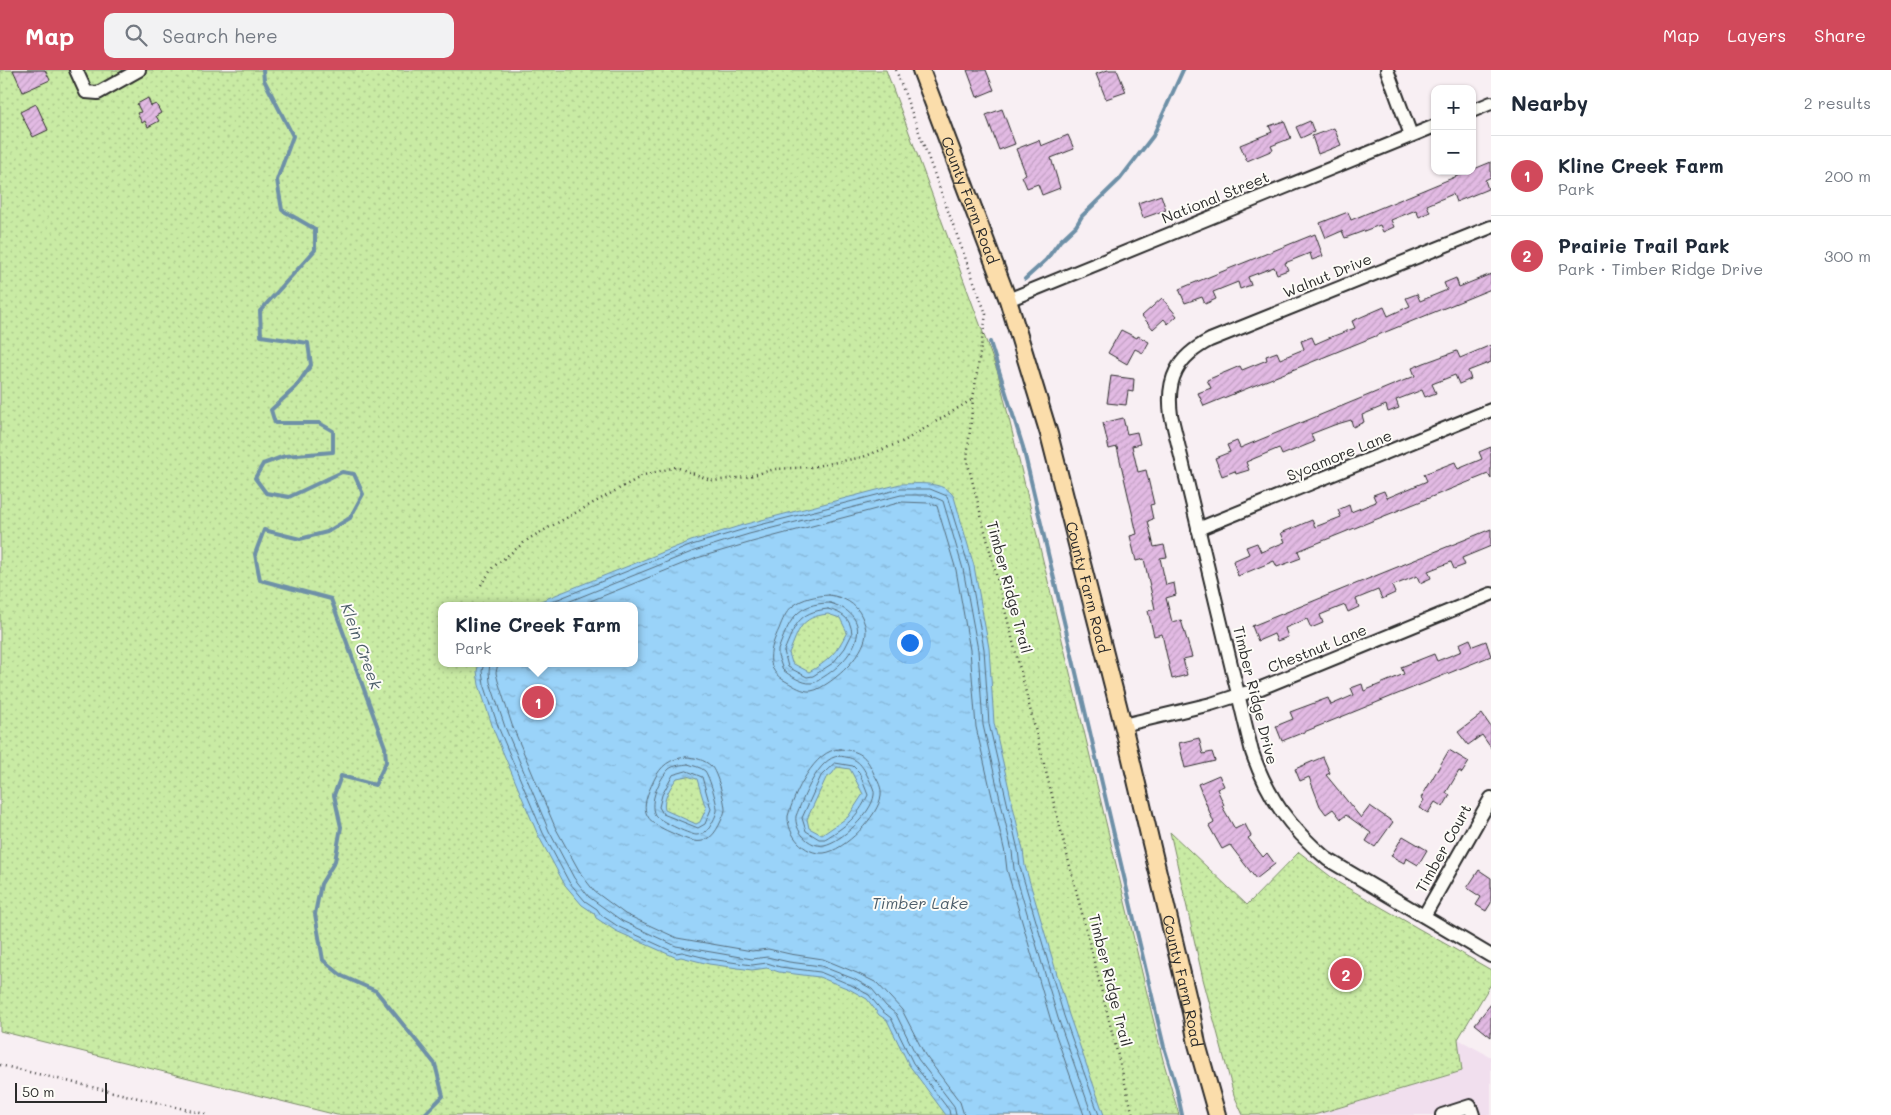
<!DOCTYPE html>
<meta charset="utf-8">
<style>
:root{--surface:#fff;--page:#f2f2f3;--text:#1f2937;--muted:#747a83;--line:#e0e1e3;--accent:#d1495b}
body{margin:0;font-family:Mali,sans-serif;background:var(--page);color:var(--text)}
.controls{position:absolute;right:15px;top:15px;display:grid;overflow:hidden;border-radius:10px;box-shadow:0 1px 4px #0004}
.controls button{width:45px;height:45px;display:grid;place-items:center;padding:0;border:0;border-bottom:1px solid var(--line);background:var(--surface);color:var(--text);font:25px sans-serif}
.scale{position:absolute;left:15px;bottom:12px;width:92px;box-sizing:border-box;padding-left:5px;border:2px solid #2b2b2b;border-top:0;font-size:14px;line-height:18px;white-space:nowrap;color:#2b2b2b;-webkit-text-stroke:4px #fdfcf7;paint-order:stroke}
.you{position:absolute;left:909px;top:572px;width:18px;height:18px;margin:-12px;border:4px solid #fff;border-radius:50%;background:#1a73e8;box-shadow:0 0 0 8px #1a73e833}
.badge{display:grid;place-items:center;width:32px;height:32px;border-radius:50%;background:var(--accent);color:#fff;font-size:16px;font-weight:700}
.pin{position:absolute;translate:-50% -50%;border:2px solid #fff;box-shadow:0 1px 5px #0006}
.popup{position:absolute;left:438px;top:532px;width:200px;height:65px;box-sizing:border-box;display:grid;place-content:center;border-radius:10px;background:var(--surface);filter:drop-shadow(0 1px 4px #0005);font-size:16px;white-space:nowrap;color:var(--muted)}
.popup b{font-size:19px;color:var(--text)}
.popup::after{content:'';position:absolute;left:50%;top:100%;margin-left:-10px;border:10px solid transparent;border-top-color:var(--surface)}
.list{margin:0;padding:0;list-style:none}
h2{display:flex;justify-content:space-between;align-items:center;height:65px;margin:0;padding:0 20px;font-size:21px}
h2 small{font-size:16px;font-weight:400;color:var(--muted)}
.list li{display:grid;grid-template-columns:32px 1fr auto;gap:15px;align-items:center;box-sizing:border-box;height:80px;padding:0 20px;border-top:1px solid var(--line)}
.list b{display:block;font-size:19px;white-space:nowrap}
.list p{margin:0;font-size:16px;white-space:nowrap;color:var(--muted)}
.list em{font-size:16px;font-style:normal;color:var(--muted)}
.icon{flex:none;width:28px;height:28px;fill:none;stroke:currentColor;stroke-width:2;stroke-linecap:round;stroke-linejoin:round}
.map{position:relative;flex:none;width:1491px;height:1045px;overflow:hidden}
header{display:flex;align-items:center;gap:30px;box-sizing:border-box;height:70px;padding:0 25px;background:var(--accent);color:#fff}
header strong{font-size:24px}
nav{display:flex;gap:28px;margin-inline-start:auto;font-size:18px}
.search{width:350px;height:45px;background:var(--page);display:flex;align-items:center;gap:12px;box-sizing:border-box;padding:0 18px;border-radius:10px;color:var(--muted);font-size:19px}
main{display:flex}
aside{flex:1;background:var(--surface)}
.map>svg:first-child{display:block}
.built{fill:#f1dfee}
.park{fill:url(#park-dots);stroke:#7a8b68;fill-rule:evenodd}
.water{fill:url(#water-ripples);stroke:#6e90a7;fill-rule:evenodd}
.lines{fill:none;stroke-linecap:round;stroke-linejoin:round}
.shore{stroke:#576e7d;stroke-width:1}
.stream{stroke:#6e90a7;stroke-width:4}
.building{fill:url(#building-hatch);stroke:#2b2b2b}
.minor-casing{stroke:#2b2b2b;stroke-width:16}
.major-casing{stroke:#2b2b2b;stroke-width:20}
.path{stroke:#2b2b2b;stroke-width:2.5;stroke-dasharray:1 4;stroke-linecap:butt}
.minor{stroke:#fdfcf7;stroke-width:12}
.major{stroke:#fbddab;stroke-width:16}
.labels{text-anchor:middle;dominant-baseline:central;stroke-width:4;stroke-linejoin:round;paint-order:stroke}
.street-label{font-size:15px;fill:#2b2b2b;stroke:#fdfcf7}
.water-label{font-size:16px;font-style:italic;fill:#4c5d69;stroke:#fdfcf7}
</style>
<header>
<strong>Map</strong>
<div class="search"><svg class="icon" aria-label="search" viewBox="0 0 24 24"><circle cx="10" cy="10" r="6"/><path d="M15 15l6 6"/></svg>Search here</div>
<nav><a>Map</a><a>Layers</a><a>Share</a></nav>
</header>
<main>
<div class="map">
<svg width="1491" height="1045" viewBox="0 0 1491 1045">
<defs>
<pattern id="park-dots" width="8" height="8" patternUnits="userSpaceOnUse" patternTransform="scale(1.25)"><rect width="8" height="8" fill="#c9eba4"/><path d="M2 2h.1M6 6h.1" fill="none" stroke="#adca8d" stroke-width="1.8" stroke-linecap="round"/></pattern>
<pattern id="water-ripples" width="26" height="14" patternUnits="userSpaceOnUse" patternTransform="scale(1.25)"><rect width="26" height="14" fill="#9ad3f9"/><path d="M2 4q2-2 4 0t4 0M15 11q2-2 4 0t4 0" fill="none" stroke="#85b5d6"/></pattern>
<pattern id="building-hatch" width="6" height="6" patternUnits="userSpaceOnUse" patternTransform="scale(1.25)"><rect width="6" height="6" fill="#e2bae3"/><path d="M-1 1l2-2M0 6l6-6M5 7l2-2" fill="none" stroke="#c2a0c3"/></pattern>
</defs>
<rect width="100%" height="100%" fill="#f8eff3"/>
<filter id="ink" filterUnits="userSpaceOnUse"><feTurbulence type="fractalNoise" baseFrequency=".02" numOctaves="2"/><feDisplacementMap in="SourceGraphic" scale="10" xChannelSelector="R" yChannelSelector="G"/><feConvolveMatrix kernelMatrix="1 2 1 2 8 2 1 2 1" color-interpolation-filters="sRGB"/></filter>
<g filter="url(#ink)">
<path class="built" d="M1458,969l33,18v58h-177l148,-44z"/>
<g class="park">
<path d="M0,0h886l112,303 165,687 16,55h-842l-337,-84zM442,536h192v57h-192z"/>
<path d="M1170,762l77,73 52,-53 40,31 152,87v14l-33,55 4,32 -148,44h-71l-9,-20 -31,-116z"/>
</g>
<path class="water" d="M900,414c17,0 44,-4 54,13l20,69 15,82 5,75 29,127 2,16 44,149 35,100h-158l-37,-50 -22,-45 -8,-5 -12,-16 -18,-10 -30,-12 -40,-5 -12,-4 -15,2 -43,-6 -28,-7 -4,1 -61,-27 -20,-13 -2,-5 -12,-8 -17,-20 -27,-50 -44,-104 -15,-46 -2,-14 2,-8h155v-57h-106l163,-65 55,-17zM828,544l12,4 7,14c-10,20 -18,29 -38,40l-17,-9 -3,-10c10,-23 11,-36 39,-39zM837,697l13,2 13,25 -15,23 -26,18 -13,-7 -2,-9 19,-41 6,-4zM687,706l10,3 9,30 -6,13 -4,2 -31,-14c-3,-10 6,-24 12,-32z"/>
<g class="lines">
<g class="shore">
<path d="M829,525c14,2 27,8 33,22 2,5 4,10 4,15 0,19 -23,41 -38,51 -5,3 -10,7 -17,8 -8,1 -17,-5 -24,-9 -24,-12 -17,-34 -8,-53 3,-8 7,-18 14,-23 10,-8 23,-10 36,-11z"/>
<path d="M830,533c48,14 25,54 -5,73 -5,3 -9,7 -14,7 -8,1 -22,-8 -28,-13l-5,-14v-6c11,-28 17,-47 52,-47z"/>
<path d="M541,536l151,-61 56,-17 152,-39h30l17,7 22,71 15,82 5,75 29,126 2,17 44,149 35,99"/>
<path d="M558,536l136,-55 55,-17 152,-39h28l14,6 20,68 15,81 5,75 29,126 2,18 44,149 34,97"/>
<path d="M578,536l119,-48 55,-16 150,-40 26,1 9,3 19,64 14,80 6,77 29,126 2,17 44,151 33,94"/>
<path d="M828,539c14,4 23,9 24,25l-7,14 -12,15 -20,13 -6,1 -19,-10 -4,-16c11,-25 13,-39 44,-42z"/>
<path d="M484,593l-2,8 2,13 15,45 44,104 26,49 16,19 12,8 4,6 18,12 57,26 6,-1 28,7 42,6 15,-2 13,4 40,5 31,13 18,10 13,16 9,7 22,45 36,47 1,5"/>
<path d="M490,593l-1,9 1,10 15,45 44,104 25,47 15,19 33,24 54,25 76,13 15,-2 22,5 32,4 33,13 18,10 14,17 10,8 22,45 36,47 2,9"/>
<path d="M498,593l-2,10 2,8 14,44 43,102 26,47 13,17 31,23 52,24 75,13 16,-2 22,5 33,5 34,14 20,10 25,27 23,45 35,47 4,13"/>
<path d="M840,679c20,2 26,6 34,25 4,7 8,14 7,21 -2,21 -37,56 -57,58 -20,2 -37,-19 -36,-37 6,-21 26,-67 52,-67z"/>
<path d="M839,686c17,2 21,5 29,21 2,5 7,12 6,18 -2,18 -33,47 -50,50 -15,3 -30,-15 -28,-29 7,-17 22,-59 43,-60z"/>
<path d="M686,687c8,0 19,3 25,9 6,6 14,35 14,44 -1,4 -2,7 -4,11 -12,27 -25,23 -49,12 -30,-13 -33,-23 -18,-53 7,-15 16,-21 32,-23z"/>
<path d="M835,693l18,3 6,6 9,23c-11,23 -22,31 -43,44h-6l-13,-8 -4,-13 19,-42z"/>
<path d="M688,694c5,2 13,3 17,7 4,5 13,34 12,40 -1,5 -4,10 -6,14 -3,6 -9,10 -15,10 -8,-1 -38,-15 -41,-20 -7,-13 5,-37 14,-46 5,-4 13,-4 19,-5z"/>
<path d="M687,701l15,6 9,32 -6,15 -7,4 -35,-14 -4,-7 3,-12 11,-20z"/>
</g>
<g class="stream">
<path d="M263,0l1,10 29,56 -16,44 5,30 33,19v21l-55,61 1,25 47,7 3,22 -16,23 -24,22 4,13h44l14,8v21l-48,4 -22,8 -8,14 11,15 23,4 53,-25 12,2 9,20 -13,24 -23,14 -27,7 -36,-9 -9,24 5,26 71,19 54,148 1,15 -11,23 -34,-9 -7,19 7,32 -6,34 -14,23 -6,30 8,46 19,16 34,15 59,73 8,32 -19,19"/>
<path d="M1025,209l21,-19 14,-19 16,-15 6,-10 38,-37 33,-43 30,-66"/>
<path d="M990,272l33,105 141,600 12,39 6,29"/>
</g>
</g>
<g class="building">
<path d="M13,0h32l5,10 -27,12z"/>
<path d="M967,0h19l8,20 -17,7z"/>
<path d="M1108,0h9l9,22 -20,7 -10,-25z"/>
<path d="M148,28l3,8 5,-2 5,9 -5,3 3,5 -11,6 -3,-6 -3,2 -5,-10 4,-1 -4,-8z"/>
<path d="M36,34l12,26 -15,7 -13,-25z"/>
<path d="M1002,39l13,35 -16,6 -13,-35z"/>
<path d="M1284,51l7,17 -20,8 2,4 -26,11 -7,-16 32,-13 -3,-6z"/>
<path d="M1310,51l4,11 -13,6 -5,-11z"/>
<path d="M1334,58l7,17 -23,9 -6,-18z"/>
<path d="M1068,65l6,14 -23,9 9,30 -18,7 -4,-11 -11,4 -5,-12 4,-2 -10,-25 23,-9 2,6z"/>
<path d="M1491,92v15l-6,3 3,9 -32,13 -3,-8 -26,11 3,7 -11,5 -3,-7 -25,10 3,7 -11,5 -3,-7 -35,13 -3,-7 -16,7 -6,-15 28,-11 3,8z"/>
<path d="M1161,125l5,15 -23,8 -5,-15z"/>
<path d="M1315,164l8,22 -11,4 -2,-7 -25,10 3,7 -11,4 -3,-7 -26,10 3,8 -11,4 -2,-7 -25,10 3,7 -11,5 -3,-7 -17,6 -6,-14z"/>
<path d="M1491,204v15l-287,117 -6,-13 13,-5 -4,-8 33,-14 2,4 25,-10 -1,-4 11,-4 3,7 24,-10 -3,-8 11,-4 3,7 16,-7 24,-9 -3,-7 32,-14 4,9 22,-10 -4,-8 11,-4 3,7 27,-11 -3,-7 12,-5 3,9z"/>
<path d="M1162,228l15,18 -9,8 -4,-5 -11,10 -11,-13z"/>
<path d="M1121,260l16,8 1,-2 11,6 -6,11 -8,-4 -8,15 -19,-11z"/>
<path d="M1491,275v17l-23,9 3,8 -12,5 -4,-9 -23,9 4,9 -11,4 -3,-7 -26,10 3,8 -11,4 -2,-7 -24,10 2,7 -11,5 -2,-7 -17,5 -23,9 3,8 -32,13 -3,-7 -33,14 3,8 -13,4 -1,-3 -13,5 -7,-18 15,-6 -3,-7 10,-4 3,7 175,-72 -3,-8 12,-5 33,-12 3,7z"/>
<path d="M1111,306l23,3 -1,13 -5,-1 -2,14 -19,-2z"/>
<path d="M1123,348l4,16 10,-2 3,12 -8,2 6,26 8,-2 8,34 -4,1 3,14 -5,2 6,26 10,-2 3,12 -7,1 6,27 8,-2 2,12 -10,3 6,24 9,-2 11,37 -9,2 4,16 -15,4 -10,-45 -8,2 -6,-25 7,-2 -11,-50 -8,2 -6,-25 7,-2 -20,-87 -8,2 -6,-26z"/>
<path d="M1491,377v32l-3,-5 -190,77 3,7 -24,9 -3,-6 -36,15 -5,-15 16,-7 -3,-7 11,-4 4,9 24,-10 -4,-9 31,-13 3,7 26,-10 -3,-7 11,-5 2,7 25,-10 -3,-7 11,-4 3,7 40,-17 -3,-7 31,-12 3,7 24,-10 -3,-7z"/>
<path d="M1491,459v17l-29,12 3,7 -11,4 -3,-7 -23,9 3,7 -11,5 -3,-7 -25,10 3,7 -13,6 -4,-9 -22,9 3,8 -11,5 -3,-7 -25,10 3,8 -12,5 -4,-9 -22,9 3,9 -11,4 -3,-7 -16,7 -6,-15z"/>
<path d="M1470,569l3,7 13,-5 5,15 -209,85 -6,-15 17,-7 -3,-7 38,-14 3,7 23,-10 -3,-7 11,-4 2,7 40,-17 -3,-7 33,-13 3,7 25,-10 -3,-7z"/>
<path d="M1482,644l9,13v21l-9,-13 -14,10 -10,-13z"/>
<path d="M1199,668l4,16 9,-2 3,9 -30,7 -6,-25z"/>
<path d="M1449,680l20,12 -7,11 -3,-2 -13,22 4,2 -7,12 -8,-5 -7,11 -9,-5 5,-8 -3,-2z"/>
<path d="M1323,687l7,16 -4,2 35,43 9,-12 23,16 -18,25 -9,-6 5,-8 -25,-18 -5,4 -8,-10 -7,5 -6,-8 -11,-29 -9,4 -5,-12z"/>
<path d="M1219,705l5,11 -7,3 7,16 -2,1 13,23 10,-5 6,12 -3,2 15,19 4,-4 8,11 -19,15 -26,-34 -8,4 -13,-23 5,-3 -16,-39z"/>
<path d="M1403,766l24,14 -9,15 -12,-7 -2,5 -13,-7z"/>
<path d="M1479,800l12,8v25l-5,8 -10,-6 5,-8 -14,-9z"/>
<path d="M1491,934v33l-16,-13z"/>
</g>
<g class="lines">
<defs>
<g id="minor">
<path d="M76,0l10,22 12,1 41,-23"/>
<path d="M1387,0l24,65"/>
<path d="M1472,41l19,-8"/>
<path d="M1491,157l-281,113c-33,17 -44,39 -39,75l81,337c16,46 37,75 75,107l164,97"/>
<path d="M1008,230l427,-174"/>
<path d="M1198,459l293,-119"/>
<path d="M1123,655l88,-21 50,-16 230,-94"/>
<path d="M1424,846l67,-118"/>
<path d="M1442,1045l28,-9 3,9"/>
</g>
<g id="major">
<path id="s1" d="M921,0l87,230 41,134 74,291 68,287 6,32 20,71"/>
</g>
</defs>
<use href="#minor" class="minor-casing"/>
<use href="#major" class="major-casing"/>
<g class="path">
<path d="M896,0l90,244 -13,85 -6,61 166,655"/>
<path d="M481,515l12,-18 37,-29 114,-63 32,-8 37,14 33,-4 29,-8 36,-2 52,-10 41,-16 69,-42"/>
<path d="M0,995l209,50"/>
</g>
<use href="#minor" class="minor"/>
<use href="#major" class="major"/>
</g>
</g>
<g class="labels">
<g class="street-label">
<text transform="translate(1215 127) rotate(-22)">National Street</text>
<text stroke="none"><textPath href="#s1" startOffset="139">County Farm Road</textPath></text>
<text transform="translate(1327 205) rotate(-22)">Walnut Drive</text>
<text transform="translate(1339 385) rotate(-22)">Sycamore Lane</text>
<text transform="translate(1010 517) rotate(75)">Timber Ridge Trail</text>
<text stroke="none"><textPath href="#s1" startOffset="544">County Farm Road</textPath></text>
<text transform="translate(1317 578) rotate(-22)">Chestnut Lane</text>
<text transform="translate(1256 625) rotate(76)">Timber Ridge Drive</text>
<text transform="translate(1443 778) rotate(-61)">Timber Court</text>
<text transform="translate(1111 910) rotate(76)">Timber Ridge Trail</text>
<text stroke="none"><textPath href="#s1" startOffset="949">County Farm Road</textPath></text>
</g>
<g class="water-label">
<text transform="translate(362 576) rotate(70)">Klein Creek</text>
<text x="920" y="832">Timber Lake</text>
</g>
</g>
</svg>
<div class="controls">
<button>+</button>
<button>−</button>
</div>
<div class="scale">50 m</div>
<div class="you"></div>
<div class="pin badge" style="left:538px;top:632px">1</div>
<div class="popup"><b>Kline Creek Farm</b>Park</div>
<div class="pin badge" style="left:1346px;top:904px">2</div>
</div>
<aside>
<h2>Nearby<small>2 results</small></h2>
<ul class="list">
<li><span class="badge">1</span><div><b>Kline Creek Farm</b><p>Park</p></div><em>200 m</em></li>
<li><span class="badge">2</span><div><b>Prairie Trail Park</b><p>Park · Timber Ridge Drive</p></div><em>300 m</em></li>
</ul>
</aside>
</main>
